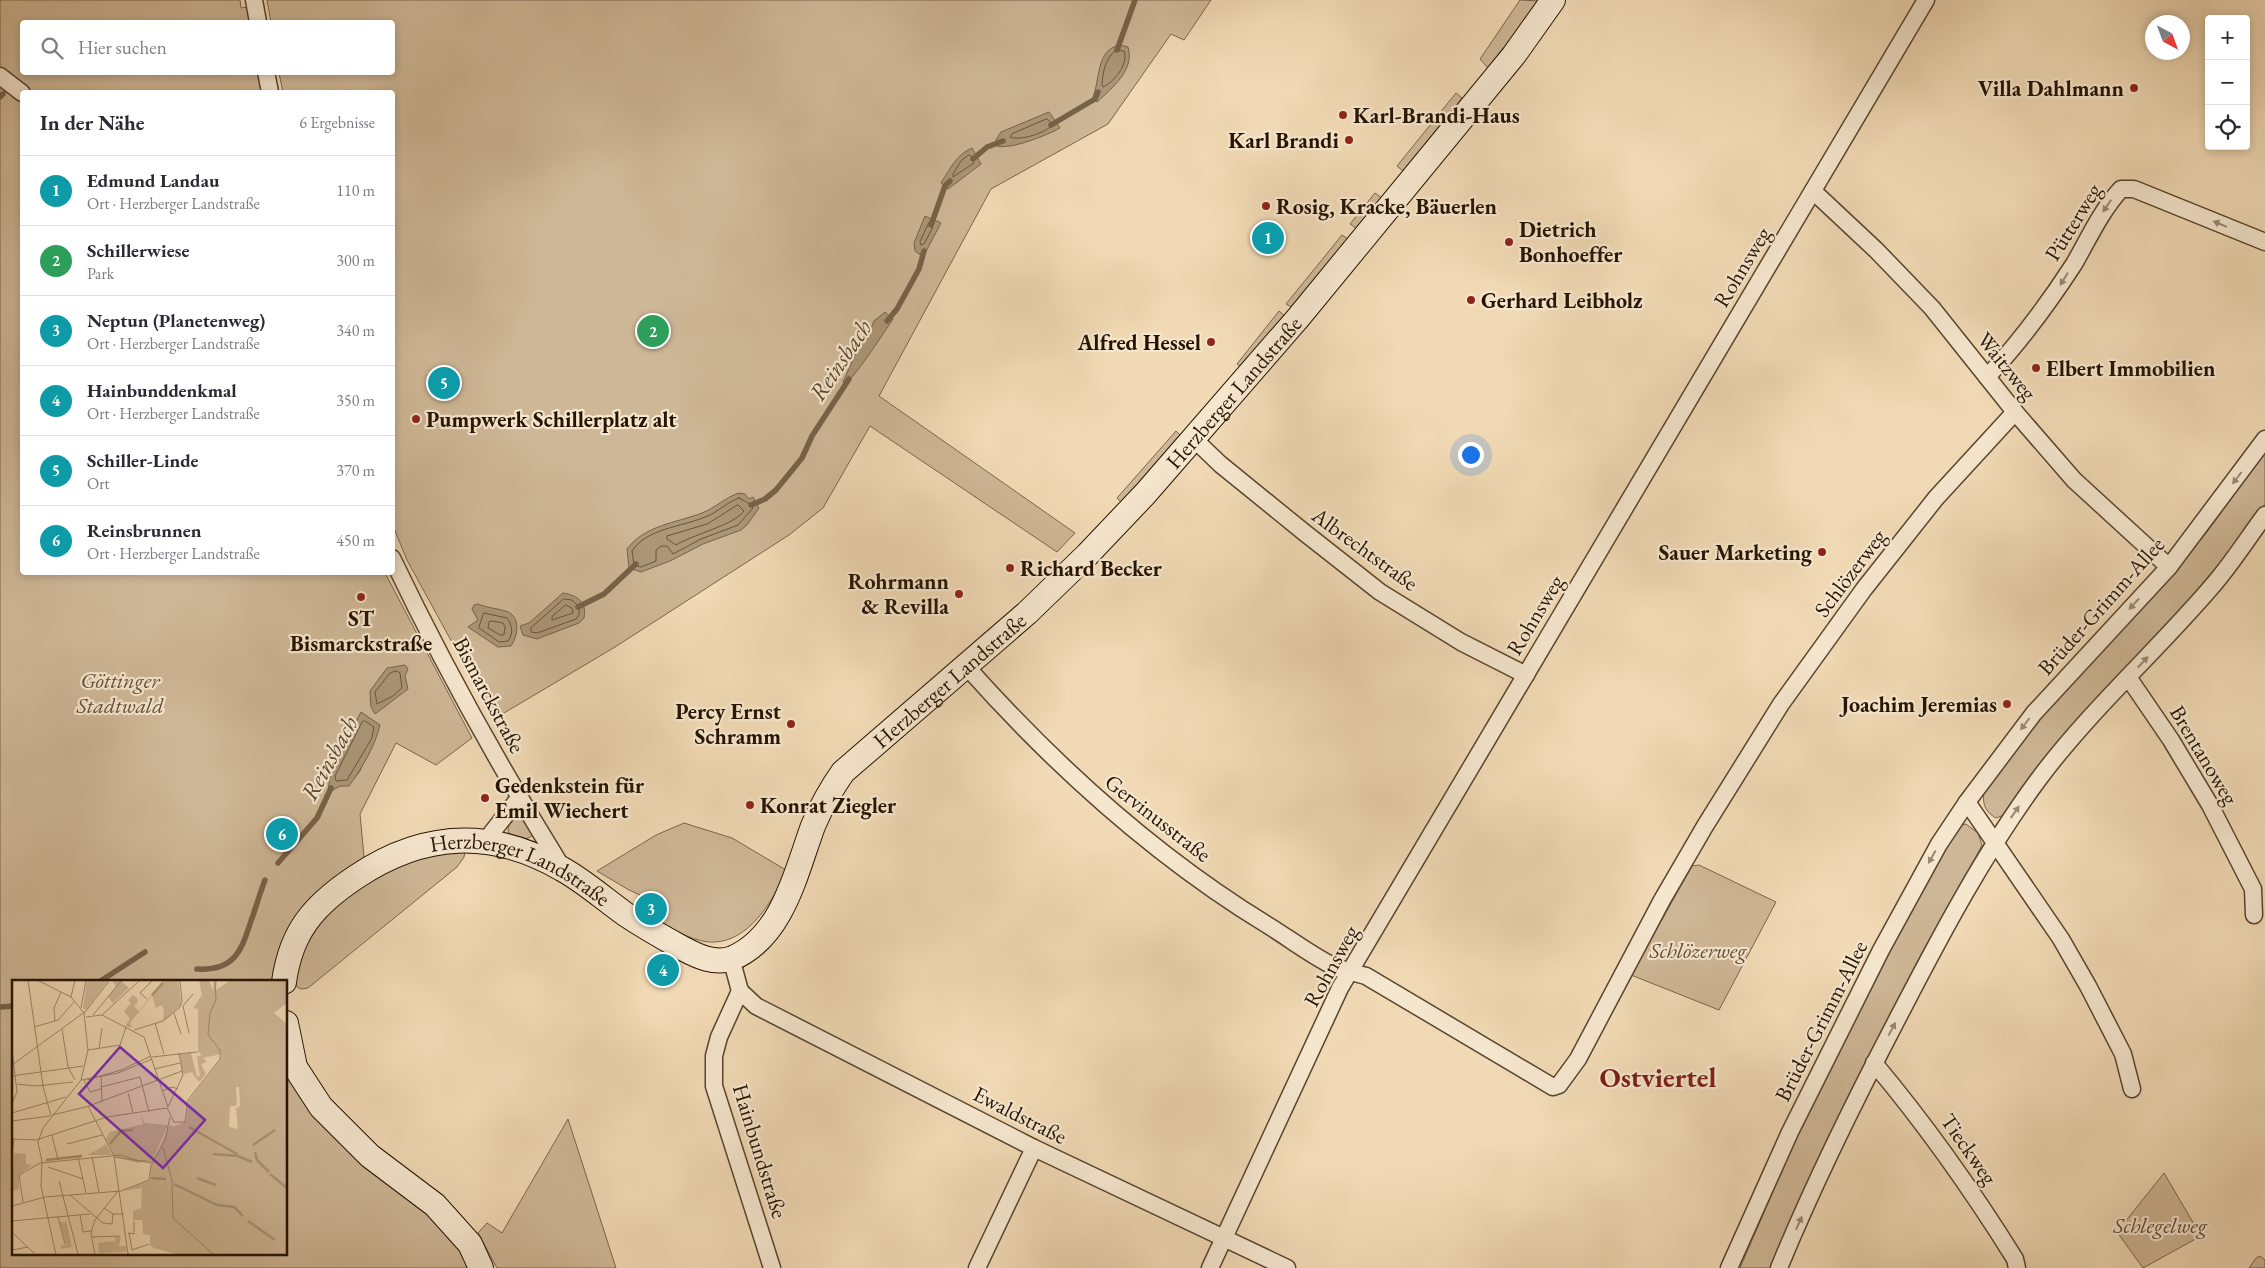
<!DOCTYPE html>
<html lang="de">
<meta charset="utf-8">
<style>
:root{--surface:#fff;--page:#f7f7f7;--text:#2b2b33;--muted:#7c7c81;--line:#e1e1e2;--accent:#ea580c}
body{margin:0;font-family:"EB Garamond",serif;background:var(--page);color:var(--text)}
.controls{position:absolute;right:15px;top:15px;display:grid;overflow:hidden;border-radius:5px;box-shadow:0 2px 8px #0003}
.controls button{width:45px;height:45px;display:grid;place-items:center;padding:0;border:0;border-bottom:1px solid var(--line);background:var(--surface);color:var(--text);font:25px sans-serif}
.compass{position:absolute;left:2145px;top:15px;width:45px;height:45px;border-radius:50%;background:var(--surface);box-shadow:0 2px 8px #0003;rotate:139deg}
.you{position:absolute;left:1470px;top:454px;width:18px;height:18px;margin:-12px;border:4px solid #fff;border-radius:50%;background:#1a73e8;box-shadow:0 0 0 8px #1a73e833}
.badge{display:grid;place-items:center;width:32px;height:32px;border-radius:50%;background:var(--accent);color:#fff;font-size:16px;font-weight:700}
.pin{position:absolute;translate:-50% -50%;border:2px solid #fff;box-shadow:0 1px 5px #0006}
.list{margin:0;padding:0;list-style:none}
h2{display:flex;justify-content:space-between;align-items:center;height:65px;margin:0;padding:0 20px;font-size:21px}
h2 small{font-size:16px;font-weight:400;color:var(--muted)}
.list li{display:grid;grid-template-columns:32px 1fr auto;gap:15px;align-items:center;box-sizing:border-box;height:70px;padding:0 20px;border-top:1px solid var(--line)}
.list b{display:block;font-size:19px;white-space:nowrap}
.list p{margin:0;font-size:16px;white-space:nowrap;color:var(--muted)}
.list em{font-size:16px;font-style:normal;color:var(--muted)}
.icon{flex:none;width:28px;height:28px;fill:none;stroke:currentColor;stroke-width:2;stroke-linecap:round;stroke-linejoin:round}
.map{position:relative;flex:none;width:2265px;height:1268px;overflow:hidden}
.search{position:absolute;background:var(--surface);box-shadow:0 2px 8px #0003;left:20px;top:20px;width:375px;height:55px;display:flex;align-items:center;gap:12px;box-sizing:border-box;padding:0 18px;border-radius:5px;color:var(--muted);font-size:19px}
.panel{position:absolute;background:var(--surface);box-shadow:0 2px 8px #0003;left:20px;top:90px;width:375px;height:485px;border-radius:5px}
.map>svg:first-child{display:block}
.green{fill:#ceb796;stroke:#7a654c;fill-rule:evenodd}
.water{fill:#ab9677;stroke:#766248}
.lines{fill:none;stroke-linecap:round;stroke-linejoin:round}
.shore{stroke:#68543c;stroke-width:1}
.stream{stroke:#766248;stroke-width:5.5}
.street-casing{stroke:#58442e;stroke-width:19}
.secondary-casing{stroke:#261301;stroke-width:26}
.street{stroke:#f5e6ce;stroke-width:16}
.secondary{stroke:#f5e6ce;stroke-width:24}
.oneway{fill:#988772}
.poi-dot{fill:#8f2418;stroke:#f5e6ce;stroke-width:2}
.labels{text-anchor:middle;dominant-baseline:central;stroke-width:4.5;stroke-linejoin:round;paint-order:stroke}
.poi-label{font-size:22px;font-weight:bold;fill:#261301;stroke:#f5e6ce;text-anchor:start}
.street-label{font-size:22px;fill:#261301;stroke:#f5e6ce}
.park-label{font-size:22px;font-style:italic;fill:#614c35;stroke:#f5e6ce}
.water-label{font-size:24px;font-style:italic;fill:#5b4730;stroke:#f5e6ce}
.district-label{font-size:28px;font-weight:bold;fill:#7a1f14;stroke:#f5e6ce}
.inset-river{fill:none;stroke:#ab9677;stroke-width:2.5}
.inset-road{fill:none;stroke:#9f8a6c;stroke-width:1}
.view{fill:#7b2cbf;fill-opacity:0.15;stroke:#7b2cbf;stroke-width:2.5}
.inset-edge{fill:none;stroke:#261301;stroke-width:2.5}
</style>
<div class="map">
<svg width="2265" height="1268" viewBox="0 0 2265 1268">
<rect width="100%" height="100%" fill="#f0d9b4"/>
<filter id="stains"><feTurbulence type="fractalNoise" baseFrequency=".004" numOctaves="4"/><feColorMatrix values="0 0 0 0 .2 0 0 0 0 .09 0 0 0 0 .02 0 0 0 .5 -.17"/></filter>
<radialGradient id="worn" r=".72"><stop offset=".6" stop-color="#630" stop-opacity="0"/><stop offset="1" stop-color="#630" stop-opacity=".3"/></radialGradient>
<g class="green">
<path d="M0,0h240l1,8 6,-1 3,15h-228v50l238,1 3,19h-241v480l363,1 87,165 -36,27 -40,-22 -36,71 4,43 -61,57 -26,68h-263v272h272v-189l143,143 35,43 8,17h-472zM361,713l5,43 -6,15 -11,14 -9,1 -10,-11z"/>
<path d="M267,0h944l-27,40 -13,-6 -63,90 -117,65 -112,207 196,137 -18,19 -187,-126 -47,82 -34,27 -174,112 -121,72 -87,-159 -14,-34 -1,-434h-109l-4,-19 113,-1v-50h-121z"/>
<path d="M1520,0l19,1 -51,67 -8,-9z"/>
<path d="M1456,93l6,5 -59,73 -6,-5z"/>
<path d="M1375,193l7,5 -25,31 -7,-5z"/>
<path d="M1342,235l6,4 -55,69 -7,-4z"/>
<path d="M1279,311l6,5 -43,52 -5,-4z"/>
<path d="M1176,431l5,5 -59,67 -5,-5z"/>
<path d="M2265,452v52l-18,25 -54,66 -115,124 -30,35 -44,61 -8,3c-13,-7 -15,-19 -10,-32l59,-75 112,-119 50,-60z"/>
<path d="M518,816l4,2 11,17c-7,6 -17,5 -24,-1l-1,-4 1,-6z"/>
<path d="M684,823l48,15 54,32c-13,33 -42,80 -84,71 -22,-5 -43,-20 -61,-32l-1,-14 -11,-5 -32,-19 59,-36z"/>
<path d="M1966,824l12,9 4,12c-20,40 -45,79 -66,119 -52,100 -102,201 -145,304h-31l55,-127 95,-190 62,-114 9,-12z"/>
<path d="M465,852l-1,5 -7,10 -149,121 -7,1 -4,-2c-3,-10 2,-25 6,-34 20,-46 69,-79 116,-94 14,-5 31,-6 46,-7z"/>
<path d="M1699,865l77,37 -57,108 -88,-35 61,-109z"/>
<path d="M568,1119l48,149h-119l-19,-35 9,-10 15,10z"/>
<path d="M2164,1173l37,63 -58,32 -26,-36z"/>
<path d="M2260,1256l5,4v8h-16l7,-10z"/>
</g>
<g class="water">
<path d="M1120,45l8,2c7,23 -16,41 -31,55l-4,-5c7,-17 3,-48 27,-52z"/>
<path d="M1049,112l11,16c-12,7 -50,22 -63,18l-1,-6 5,-8z"/>
<path d="M972,148l9,16 -33,25 -7,-6c9,-14 16,-29 31,-35z"/>
<path d="M925,216l16,7 -18,34 -8,-6 -1,-8z"/>
<path d="M885,312l8,7c-15,22 -29,45 -47,65l-3,-2 14,-31 10,-13 7,-17z"/>
<path d="M739,493l6,1 4,5 4,-2 6,11 -12,17 -6,5 -38,14 -33,17 -29,11 -12,-4 -2,-19c18,-24 49,-26 75,-36 13,-5 24,-16 37,-20z"/>
<path d="M563,593c14,2 24,9 21,25l-5,5 -42,16 -14,-4 -3,-9 9,-3z"/>
<path d="M478,604c8,4 26,5 32,9 11,8 7,24 1,33l-13,1 -30,-20 10,-7 -6,-11 2,-4z"/>
<path d="M405,665l3,4 -3,7 3,13 -33,25 -4,-7 -1,-16 17,-23z"/>
<path d="M361,712l19,13c-5,21 -18,43 -31,61h-9l-12,7 2,-18z"/>
</g>
<g class="lines">
<g class="shore">
<path d="M1116,50l8,1c5,13 -10,31 -21,36l-1,-2c1,-14 3,-26 14,-35z"/>
<path d="M1047,119l6,6c-9,8 -31,16 -43,12l2,-3z"/>
<path d="M969,155l3,2 2,6 -21,14v-3l8,-13z"/>
<path d="M929,223l4,4 -9,17 -3,1 -1,-3z"/>
<path d="M739,498l11,6 3,4 -15,17 -37,14 -28,15 -6,-8h-6l-5,4v11l-15,6 -7,-2 -2,-14c15,-23 50,-24 73,-34 12,-4 22,-15 34,-19z"/>
<path d="M738,505l6,6c-10,14 -50,23 -68,34l-9,-6v-3l40,-12z"/>
<path d="M564,599l8,1 7,7v8l-3,4 -39,14 -6,-1v-4z"/>
<path d="M566,605l6,3 1,5 -21,7v-3z"/>
<path d="M484,613l23,5c5,7 7,15 1,23l-9,1 -20,-14z"/>
<path d="M492,621l11,2 2,4 -1,8h-4l-12,-7 1,-6z"/>
<path d="M397,671l3,2 2,15 -9,8 -16,8 -2,-12 15,-19z"/>
<path d="M365,721l9,6 -2,11 -25,42 -11,1 -1,-5 27,-54z"/>
</g>
<g class="stream">
<path d="M1117,50l18,-50"/>
<path d="M0,97l3,-3"/>
<path d="M1051,125l44,-26 3,-7"/>
<path d="M973,159l14,-12 16,-6"/>
<path d="M931,225l14,-39 5,-5"/>
<path d="M887,321l10,-12 22,-40 5,-18"/>
<path d="M751,505l14,-6 11,-9 26,-32 10,-22 37,-57"/>
<path d="M578,607l26,-13 32,-30"/>
<path d="M278,863l39,-45 14,-30"/>
<path d="M197,969c37,2 44,-17 54,-48 5,-14 9,-28 14,-41"/>
<path d="M99,982l46,-30"/>
<path d="M0,1007l14,-1"/>
</g>
<defs>
<g id="street">
<path d="M254,0l4,22"/>
<path d="M266,72l4,20"/>
<path d="M0,76l22,17"/>
<path d="M1813,191l63,59 56,58 83,104 59,68 95,87"/>
<path d="M1987,377c33,-35 61,-73 87,-113 15,-26 27,-53 47,-75h13l131,53"/>
<path d="M1193,438l27,26 85,69 75,59 81,50 65,33"/>
<path d="M392,558c51,107 109,211 171,311"/>
<path d="M966,666c89,100 188,190 303,260 21,13 42,29 64,40 10,4 22,7 33,10l187,111 6,-2 19,-26 84,-159 43,-74 76,-122 83,-115 72,-91 79,-86"/>
<path d="M2128,677l43,63 39,65 43,84 1,26"/>
<path d="M1967,802l94,137 27,47 35,68 9,35"/>
<path d="M486,840l33,-42"/>
<path d="M731,958l9,33"/>
<path d="M740,991l16,15 278,142 253,120"/>
<path d="M740,991l-21,46 -5,19v30l58,182"/>
<path d="M1874,1063c52,62 98,127 141,196l2,9"/>
<path d="M977,1268l57,-120"/>
<path d="M1210,1268l130,-280 586,-988"/>
<path d="M1729,1268l61,-136 91,-182 58,-106 28,-42 67,-89 135,-146 96,-128"/>
<path d="M1779,1268c36,-88 79,-174 123,-258 41,-79 83,-158 136,-230 52,-70 119,-129 176,-196 18,-21 34,-46 51,-69"/>
</g>
<g id="secondary">
<path id="s1" d="M284,982c7,-51 30,-77 72,-105 67,-45 135,-49 206,-8 22,12 42,30 63,45 18,12 37,23 57,34 15,8 33,17 51,10 50,-22 63,-86 80,-132 8,-19 18,-37 30,-54l184,-159 60,-58 58,-61 153,-176 216,-263 39,-55"/>
<path d="M286,1023l9,44 26,40 49,49 65,49 35,39 11,24"/>
</g>
</defs>
<use href="#street" class="street-casing"/>
<use href="#secondary" class="secondary-casing"/>
<use href="#street" class="street"/>
<use href="#secondary" class="secondary"/>
</g>
<defs><path id="oneway-solid" d="M-6-.8H1V-3.2L6.5 0L1 3.2V.8H-6Z" transform="scale(1.25)"/></defs>
<g class="oneway">
<use href="#oneway-solid" transform="translate(2107 206) rotate(124)"/>
<use href="#oneway-solid" transform="translate(2220 224) rotate(-157)"/>
<use href="#oneway-solid" transform="translate(2064 279) rotate(122)"/>
<use href="#oneway-solid" transform="translate(2237 478) rotate(127)"/>
<use href="#oneway-solid" transform="translate(2134 604) rotate(133)"/>
<use href="#oneway-solid" transform="translate(2143 662) rotate(-47)"/>
<use href="#oneway-solid" transform="translate(2025 724) rotate(127)"/>
<use href="#oneway-solid" transform="translate(2015 812) rotate(-55)"/>
<use href="#oneway-solid" transform="translate(1932 857) rotate(119)"/>
<use href="#oneway-solid" transform="translate(1892 1029) rotate(-62)"/>
<use href="#oneway-solid" transform="translate(1799 1223) rotate(-66)"/>
</g>
<g class="poi-dot">
<circle cx="2134" cy="88" r="5"/>
<circle cx="1343" cy="115" r="5"/>
<circle cx="1349" cy="140" r="5"/>
<circle cx="1266" cy="206" r="5"/>
<circle cx="1509" cy="242" r="5"/>
<circle cx="1471" cy="300" r="5"/>
<circle cx="1211" cy="342" r="5"/>
<circle cx="2036" cy="368" r="5"/>
<circle cx="416" cy="419" r="5"/>
<circle cx="1822" cy="552" r="5"/>
<circle cx="1010" cy="568" r="5"/>
<circle cx="959" cy="594" r="5"/>
<circle cx="361" cy="597" r="5"/>
<circle cx="2007" cy="704" r="5"/>
<circle cx="791" cy="724" r="5"/>
<circle cx="485" cy="798" r="5"/>
<circle cx="750" cy="805" r="5"/>
</g>
<g class="labels">
<g class="poi-label">
<text x="2124" y="88" text-anchor="end">Villa Dahlmann</text>
<text x="1353" y="115">Karl-Brandi-Haus</text>
<text x="1339" y="140" text-anchor="end">Karl Brandi</text>
<text x="1276" y="206">Rosig, Kracke, Bäuerlen</text>
<text x="1519" y="229">Dietrich<tspan x="1519" dy="25">Bonhoeffer</tspan></text>
<text x="1481" y="300">Gerhard Leibholz</text>
<text x="1201" y="342" text-anchor="end">Alfred Hessel</text>
<text x="2046" y="368">Elbert Immobilien</text>
<text x="426" y="419">Pumpwerk Schillerplatz alt</text>
<text x="1812" y="552" text-anchor="end">Sauer Marketing</text>
<text x="1020" y="568">Richard Becker</text>
<text x="949" y="581" text-anchor="end">Rohrmann<tspan x="949" dy="25">&amp; Revilla</tspan></text>
<text x="361" y="618" text-anchor="middle">ST<tspan x="361" dy="25">Bismarckstraße</tspan></text>
<text x="1997" y="704" text-anchor="end">Joachim Jeremias</text>
<text x="781" y="711" text-anchor="end">Percy Ernst<tspan x="781" dy="25">Schramm</tspan></text>
<text x="495" y="785">Gedenkstein für<tspan x="495" dy="25">Emil Wiechert</tspan></text>
<text x="760" y="805">Konrat Ziegler</text>
</g>
<g class="street-label">
<text transform="translate(2073 222) rotate(-58)">Pütterweg</text>
<text transform="translate(1742 267) rotate(-59)">Rohnsweg</text>
<text transform="translate(2007 366) rotate(51)">Waitzweg</text>
<text stroke="none"><textPath href="#s1" startOffset="1315">Herzberger Landstraße</textPath></text>
<text transform="translate(1365 549) rotate(36)">Albrechtstraße</text>
<text transform="translate(1850 573) rotate(-53)">Schlözerweg</text>
<text transform="translate(2101 606) rotate(-48)">Brüder-Grimm-Allee</text>
<text transform="translate(1535 615) rotate(-59)">Rohnsweg</text>
<text stroke="none"><textPath href="#s1" startOffset="910">Herzberger Landstraße</textPath></text>
<text transform="translate(489 695) rotate(62)">Bismarckstraße</text>
<text transform="translate(2204 755) rotate(59)">Brentanoweg</text>
<text transform="translate(1158 818) rotate(38)">Gervinusstraße</text>
<text stroke="none"><textPath href="#s1" startOffset="310">Herzberger Landstraße</textPath></text>
<text transform="translate(1331 966) rotate(-61)">Rohnsweg</text>
<text transform="translate(1821 1021) rotate(-63)">Brüder-Grimm-Allee</text>
<text transform="translate(1020 1115) rotate(27)">Ewaldstraße</text>
<text transform="translate(1969 1149) rotate(55)">Tieckweg</text>
<text transform="translate(760 1151) rotate(73)">Hainbundstraße</text>
</g>
<g class="park-label">
<text x="120" y="680">Göttinger<tspan x="120" dy="25">Stadtwald</tspan></text>
<text x="1698" y="950">Schlözerweg</text>
<text x="2160" y="1225">Schlegelweg</text>
</g>
<g class="water-label">
<text transform="translate(840 360) rotate(-56)">Reinsbach</text>
<text transform="translate(329 758) rotate(-61)">Reinsbach</text>
</g>
<g class="district-label">
<text x="1658" y="1077">Ostviertel</text>
</g>
</g>
<g transform="translate(12 980)">
<rect width="275" height="275" fill="#f0d9b4"/>
<path d="M75,0h22l-23,30 -3,-2zM99,0h9l9,8 -16,15 -5,-6 8,-11zM151,0h16l2,25 -15,14 -10,2 7,-2 1,-8 -2,-6 -6,3 -4,-12 -22,27 2,5 -7,-2 5,-7 -6,-8 7,-8 -3,-3 5,-5 4,3 1,4 -4,4 5,5zM187,0h10l4,11 1,-11h3l-1,10 15,-10h56v23l-13,10 13,11v231h-107l-26,-7 -4,-3v-10l-7,-1 -1,-14h-9v-9l8,-3 1,-20 -19,3 27,-11 1,-14 19,-41 3,2 13,-6 3,-21 31,-40 1,-6 -18,4 4,4 -6,2 5,10 -7,8 -7,-10 -8,2 -2,-5 -2,-15 11,-1 6,24 3,-1 -3,-19 5,-2 -4,-3v-43l-5,-1 9,-13zM224,107h3l1,19 -4,2 2,21 -9,-2 1,-21h6l1,-4zM128,133l5,10 23,2 -15,34 -15,4 -23,-6 -9,-18 4,-7 33,-8zM94,164l6,11h-25l14,-7zM2,173l12,1v10l4,1 -1,-4 2,5 -12,8v15l-7,2zM54,240l6,27 -11,2v-4h5l-6,-24 4,2zM103,257h6l-2,9h8l-1,6 -27,1 -1,-10 17,-2z" fill="#ceb796" fill-rule="evenodd"/>
<path class="inset-river" d="M140,15l11,-12M177,147l48,27M98,164l11,-13 12,-1M241,165l22,-15M243,172l2,8 12,12M201,174l25,2M226,176l14,6M34,180l36,-4M258,194l17,14M139,198l15,1M185,198l19,7M162,204l43,21 17,2 9,9M236,241l27,19"/>
<path class="inset-road" d="M16,0l15,106 8,30M25,0l34,17 13,16 4,37 -7,30M59,17l4,-17M135,19l-7,-6 13,-13M171,26l6,27M171,26l10,-12M69,28l5,-28M162,33l7,21M81,35l29,-35M90,35l42,22 24,70M74,37l16,-2 38,-35M43,41l-1,-13 7,-16M143,43l9,31M22,47l24,-7 17,-19M50,49l6,38 7,13M122,50l29,-9 16,-13 3,-6 -2,-22M87,69l3,-21M76,70l32,-5 6,-18M0,71l5,41 -5,11M140,77l45,-5M0,85l74,-54 24,-31M142,89l26,-6M0,96l71,-10M89,96l1,26M72,100l6,12 11,-3M75,100l34,-10 30,-14M5,104l19,2 37,-4M89,107l39,-10 9,35M150,111l10,-4 6,2M116,113l5,20M76,126l26,50 14,98M156,127l15,-32 -4,-22M155,128l7,14h11l3,-22 32,-41v-9l-12,-15 2,-22 6,-13 -1,-20M0,133l54,-16M40,135l34,-8 96,-36M0,141l38,-5M40,155l6,25M0,159l24,1 71,-23 60,-9M55,164l35,-9M151,167l9,34 1,37 41,37M0,175l2,-16M66,177l8,36M80,177l7,35M102,177l38,6M36,187l35,12M47,201l19,73M58,215l33,28 9,1 1,-10M11,222l-4,-27 21,-12 81,-8 18,6h14M0,226l33,-9 76,-6 28,-11 2,-15 14,-25 5,-23M92,228l9,6h11M68,235l3,17 8,-1M46,237l7,27M0,241l78,-7M0,252l24,23M116,253l6,1v-13M117,253l3,17 17,-6M80,257l28,-1M0,270l16,-3M44,275l-15,-69 1,-24 -4,-20 5,-14 38,-48 37,-7 34,-14M56,275h65M83,275l-4,-22 4,-13 23,-29M142,275h16"/>
<path class="view" d="M108,67l85,73 -42,48 -84,-74z"/>
<rect width="275" height="275" class="inset-edge"/>
</g>
<rect width="100%" height="100%" filter="url(#stains)"/>
<rect width="100%" height="100%" fill="url(#worn)"/>
</svg>
<div class="controls">
<button>+</button>
<button>−</button>
<button><svg class="icon" aria-label="locate" viewBox="0 0 24 24"><circle cx="12" cy="12" r="6"/><path d="M12 2v4M12 18v4M2 12h4M18 12h4"/></svg></button>
</div>
<svg class="compass" viewBox="-18 -18 36 36"><path d="M0-13l5 13h-10z" fill="#e53935"/><path d="M0 13l5-13h-10z" fill="#7c7c81"/></svg>
<div class="you"></div>
<div class="pin badge" style="left:1268px;top:238px;background:#0f9aa8">1</div>
<div class="pin badge" style="left:653px;top:331px;background:#2e9e5b">2</div>
<div class="pin badge" style="left:651px;top:909px;background:#0f9aa8">3</div>
<div class="pin badge" style="left:663px;top:970px;background:#0f9aa8">4</div>
<div class="pin badge" style="left:444px;top:383px;background:#0f9aa8">5</div>
<div class="pin badge" style="left:282px;top:834px;background:#0f9aa8">6</div>
<div class="search"><svg class="icon" aria-label="search" viewBox="0 0 24 24"><circle cx="10" cy="10" r="6"/><path d="M15 15l6 6"/></svg>Hier suchen</div>
<section class="panel">
<h2>In der Nähe<small>6 Ergebnisse</small></h2>
<ul class="list">
<li><span class="badge" style="background:#0f9aa8">1</span><div><b>Edmund Landau</b><p>Ort · Herzberger Landstraße</p></div><em>110 m</em></li>
<li><span class="badge" style="background:#2e9e5b">2</span><div><b>Schillerwiese</b><p>Park</p></div><em>300 m</em></li>
<li><span class="badge" style="background:#0f9aa8">3</span><div><b>Neptun (Planetenweg)</b><p>Ort · Herzberger Landstraße</p></div><em>340 m</em></li>
<li><span class="badge" style="background:#0f9aa8">4</span><div><b>Hainbunddenkmal</b><p>Ort · Herzberger Landstraße</p></div><em>350 m</em></li>
<li><span class="badge" style="background:#0f9aa8">5</span><div><b>Schiller-Linde</b><p>Ort</p></div><em>370 m</em></li>
<li><span class="badge" style="background:#0f9aa8">6</span><div><b>Reinsbrunnen</b><p>Ort · Herzberger Landstraße</p></div><em>450 m</em></li>
</ul>
</section>
</div>
